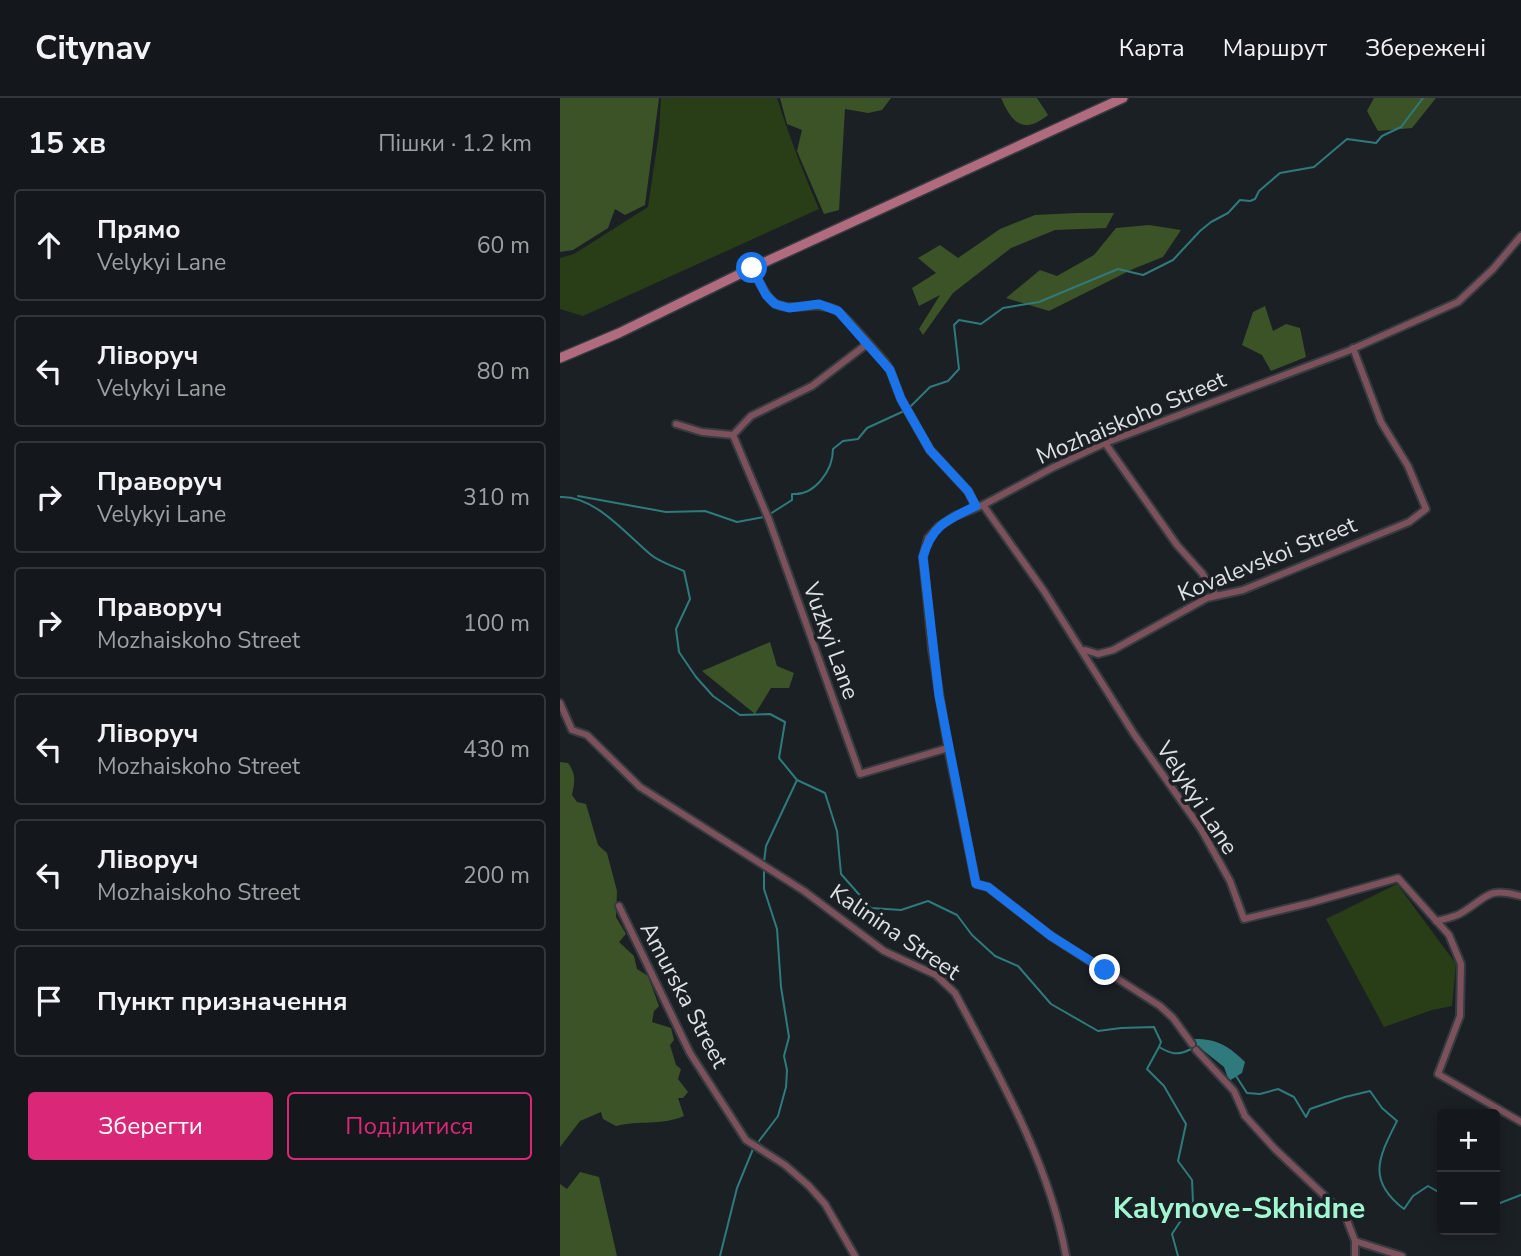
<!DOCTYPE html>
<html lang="uk">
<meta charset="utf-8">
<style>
:root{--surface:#14181c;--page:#212529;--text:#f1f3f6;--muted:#9da0a3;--line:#33373b;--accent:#db2777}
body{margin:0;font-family:"Nunito Sans",sans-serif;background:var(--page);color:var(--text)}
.controls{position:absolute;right:21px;bottom:21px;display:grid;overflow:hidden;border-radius:7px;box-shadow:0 4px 18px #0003}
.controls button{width:63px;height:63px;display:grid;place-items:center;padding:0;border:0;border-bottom:2px solid var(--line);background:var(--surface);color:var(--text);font:35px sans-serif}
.stop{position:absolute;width:21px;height:21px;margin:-16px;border:5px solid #1a73e8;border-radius:50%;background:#fff}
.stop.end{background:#1a73e8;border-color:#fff;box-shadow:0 2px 7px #0008}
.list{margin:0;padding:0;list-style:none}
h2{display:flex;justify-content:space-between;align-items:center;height:91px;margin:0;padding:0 28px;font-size:30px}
h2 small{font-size:23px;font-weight:400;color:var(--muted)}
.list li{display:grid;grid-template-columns:46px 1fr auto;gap:21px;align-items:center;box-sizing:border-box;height:112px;margin:0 14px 14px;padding:0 14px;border:2px solid var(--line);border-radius:7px}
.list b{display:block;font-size:26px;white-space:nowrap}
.list p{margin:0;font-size:23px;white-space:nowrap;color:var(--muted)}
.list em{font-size:23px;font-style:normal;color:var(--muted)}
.actions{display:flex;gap:14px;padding:21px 28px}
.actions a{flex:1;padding:16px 0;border:2px solid var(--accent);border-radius:7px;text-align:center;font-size:24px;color:var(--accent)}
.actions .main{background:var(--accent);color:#fff}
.icon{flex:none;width:38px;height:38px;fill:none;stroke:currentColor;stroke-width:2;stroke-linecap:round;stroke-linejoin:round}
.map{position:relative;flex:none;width:961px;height:1158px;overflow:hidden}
header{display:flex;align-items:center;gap:42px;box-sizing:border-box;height:98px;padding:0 35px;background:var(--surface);border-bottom:2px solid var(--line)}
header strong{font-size:33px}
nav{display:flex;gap:38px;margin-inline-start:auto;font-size:24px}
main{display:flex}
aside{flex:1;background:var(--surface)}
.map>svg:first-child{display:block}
.green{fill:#293e17}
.forest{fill:#3b5327}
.water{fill:#2e7a7c}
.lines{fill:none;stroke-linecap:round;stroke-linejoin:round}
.stream{stroke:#2e7a7c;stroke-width:2}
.street-casing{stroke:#363b40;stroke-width:10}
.secondary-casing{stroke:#363b40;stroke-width:12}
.street{stroke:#7c515c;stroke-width:6}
.secondary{stroke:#b16b7f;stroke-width:9}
.route{stroke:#1a73e8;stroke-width:9}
.labels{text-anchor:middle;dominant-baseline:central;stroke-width:7;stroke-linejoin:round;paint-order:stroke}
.street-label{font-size:23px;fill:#dde1e4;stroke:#1b2025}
.district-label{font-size:30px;font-weight:bold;fill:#a1f7d1;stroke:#1b2025}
</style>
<header>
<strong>Citynav</strong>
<nav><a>Карта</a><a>Маршрут</a><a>Збережені</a></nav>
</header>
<main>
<aside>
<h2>15 хв<small>Пішки · 1.2 km</small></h2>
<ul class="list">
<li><svg class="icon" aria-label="ahead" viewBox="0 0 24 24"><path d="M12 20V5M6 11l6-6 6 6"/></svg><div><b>Прямо</b><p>Velykyi Lane</p></div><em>60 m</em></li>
<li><svg class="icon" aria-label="left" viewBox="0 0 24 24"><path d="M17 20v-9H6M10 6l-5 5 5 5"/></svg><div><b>Ліворуч</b><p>Velykyi Lane</p></div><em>80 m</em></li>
<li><svg class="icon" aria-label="right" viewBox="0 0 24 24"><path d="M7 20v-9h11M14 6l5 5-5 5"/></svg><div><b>Праворуч</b><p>Velykyi Lane</p></div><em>310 m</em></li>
<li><svg class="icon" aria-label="right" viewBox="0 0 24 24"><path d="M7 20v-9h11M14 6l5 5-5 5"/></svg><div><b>Праворуч</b><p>Mozhaiskoho Street</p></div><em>100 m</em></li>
<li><svg class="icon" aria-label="left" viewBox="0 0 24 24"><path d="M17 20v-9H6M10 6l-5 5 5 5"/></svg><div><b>Ліворуч</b><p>Mozhaiskoho Street</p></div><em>430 m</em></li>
<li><svg class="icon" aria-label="left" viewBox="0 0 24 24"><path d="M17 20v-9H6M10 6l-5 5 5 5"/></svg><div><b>Ліворуч</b><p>Mozhaiskoho Street</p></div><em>200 m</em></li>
<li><svg class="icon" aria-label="arrive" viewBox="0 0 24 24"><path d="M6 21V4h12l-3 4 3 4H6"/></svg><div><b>Пункт призначення</b></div></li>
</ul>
<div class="actions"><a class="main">Зберегти</a><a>Поділитися</a></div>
</aside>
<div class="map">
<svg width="961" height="1158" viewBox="0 0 961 1158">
<rect width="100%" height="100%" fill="#1b2025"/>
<g class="green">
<path d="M101,0h116c12,38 26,74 42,111l-236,107 -23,-7v-51l14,-4 74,-47 11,-74z"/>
<path d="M837,786l59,80 -4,42 -20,4 -48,17 -58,-108z"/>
</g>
<g class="forest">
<path d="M0,0h99l-14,107 -20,10 -10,-6 -7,19 -35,22 -13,2z"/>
<path d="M220,0h111l-9,12 -14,3 -23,-4 -6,101 -15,4 -27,-63 5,-21 -15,-6z"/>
<path d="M441,0h36l11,17c-25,20 -36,8 -47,-17z"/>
<path d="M814,0h62l-24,30 -34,3 -11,-20z"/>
<path d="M517,115h37l-8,15 -51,2 -44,18 -58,45 -30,42 -4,-6 21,-34 -21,11 -7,-18 24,-15 -18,-15 22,-13 18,13 42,-29 35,-14z"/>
<path d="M589,127l32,5 -18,27 -30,12 -84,42 -43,-13 34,-28 17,6 37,-21 22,-27z"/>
<path d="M705,208l8,25 13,-7 14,4 6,29 -35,14 -9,-16 -20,-10 11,-33z"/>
<path d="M210,544l7,24 17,7 -5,15h-18l-16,26 -53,-43z"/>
<path d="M0,664l8,1c8,11 7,18 4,32l5,7 9,2 12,41 9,8 10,38 -1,26 10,17 -7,8 15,14 3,13 11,7 11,30 -5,5 -2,11 19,6 3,12 -4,5 6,20 5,4 -3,10 10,13 -5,6h-5l6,18c-23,10 -45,4 -68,10l-13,-7 -2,-7 -21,9 -20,26z"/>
<path d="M20,1074l19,5 18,79h-57v-72l7,5z"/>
</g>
<path class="water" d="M635,941c22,0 34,7 50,23l-3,11 -13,8 -5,-14 -30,-24z"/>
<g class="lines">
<g class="stream">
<path d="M349,310l21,-21 18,-6 11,-12 -5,-44 5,-5 22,4 22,-16 36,-6 79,-33 25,6 30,-15 27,-29 11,-9 17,-9 12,-13 10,1 5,-2 4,-8 21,-18 34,-6 33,-28 29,4 6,-7 19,-9 22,-29"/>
<path d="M18,398l88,16 39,-1 32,11 27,-5"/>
<path d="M0,399c34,-2 65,36 90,57 9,8 23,12 34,17l6,28 -14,30 3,23 17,25 17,19 27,19 30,-1 15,8 -6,36 18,22 28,13 12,38 4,43 30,34 30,2 27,-9 29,14 15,20 23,21 23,10 33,38 47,27 23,-3 33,-1 7,15 -2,5c12,7 19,9 32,2"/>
<path d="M210,416l22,-14v-6c23,2 41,-24 41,-45l10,-8 15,-2 9,-11 37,-17"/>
<path d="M204,764l2,-16 31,-66"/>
<path d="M599,949l-12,22 17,17 22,38 -8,37 14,19 1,22 -21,32 6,22"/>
<path d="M676,978l11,17 13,1 18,-5 16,8 12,20 4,-8 35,-12 25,-6 12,17 15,13c-18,36 -31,59 7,88l9,-13 15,-10 14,8"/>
<path d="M199,1043l19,-25 8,-29 1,-17 -3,-14 5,-19 -8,-50 -4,-58 -13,-40v-22"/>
<path d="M935,1107l26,-10"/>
<path d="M160,1158l17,-68 16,-39"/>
</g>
<defs>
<g id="street">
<path d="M192,170c6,11 11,24 20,33 15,14 42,-2 64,9 8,4 41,43 49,52l5,8 11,29 29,51 38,41 8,16"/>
<path d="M307,246l-55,42 -61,30 -18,19 36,85 91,254 88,-26"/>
<path d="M116,326l26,8 31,3"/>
<path d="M545,345l72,102 25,28 13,21"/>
<path d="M423,407l61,86 90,143 67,95 29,52 14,38 66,-16 88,-25 51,57 12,29 -1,52 -22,58 83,48"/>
<path d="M525,552l13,4 15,-4 94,-52 36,-8 166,-68 17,-13 -18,-43 -27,-44 -28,-74"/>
<path d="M0,605l12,27 15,5 53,52 164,104 80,60 52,24 19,18c44,83 94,169 111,263"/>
<path d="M59,808l71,147 56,87 39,25 24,21 16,18 30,52"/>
<path d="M876,823c9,-2 20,-4 27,-9 26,-16 24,-25 58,-16"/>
<path d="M632,946l-19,-26 -13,-12 -109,-70 -63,-49 -12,-3 -28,-136 -16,-99 -9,-92 5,-19 10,-11 17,-11 28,-11 69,-37 53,-25 243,-92 110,-49 35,-33 28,-33"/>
<path d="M636,952l38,41 11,25 30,33 70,66 10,26v15"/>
<path d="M795,1143l47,15"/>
</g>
<path id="secondary" d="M0,260l59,-25 133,-65 371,-170"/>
</defs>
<use href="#street" class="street-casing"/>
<use href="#secondary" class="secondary-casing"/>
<use href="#street" class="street"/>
<use href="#secondary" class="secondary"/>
</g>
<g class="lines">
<path class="route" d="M192,170l14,27 9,9 14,4 30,-4 19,7 52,59 11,29 29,51 38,41 8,15c-29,14 -44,19 -53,51l16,139 37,188 12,3 63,49 54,34"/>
</g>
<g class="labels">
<g class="street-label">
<text transform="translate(571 320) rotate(-23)">Mozhaiskoho Street</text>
<text transform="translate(707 461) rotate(-22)">Kovalevskoi Street</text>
<text transform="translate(271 543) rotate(70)">Vuzkyi Lane</text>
<text transform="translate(637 700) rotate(57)">Velykyi Lane</text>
<text transform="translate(335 834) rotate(34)">Kalinina Street</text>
<text transform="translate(124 897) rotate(62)">Amurska Street</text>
</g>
<g class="district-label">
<text x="679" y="1110">Kalynove-Skhidne</text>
</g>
</g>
</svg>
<div class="controls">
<button>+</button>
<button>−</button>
</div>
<div class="stop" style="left:192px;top:170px"></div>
<div class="stop end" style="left:545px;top:872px"></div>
</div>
</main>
